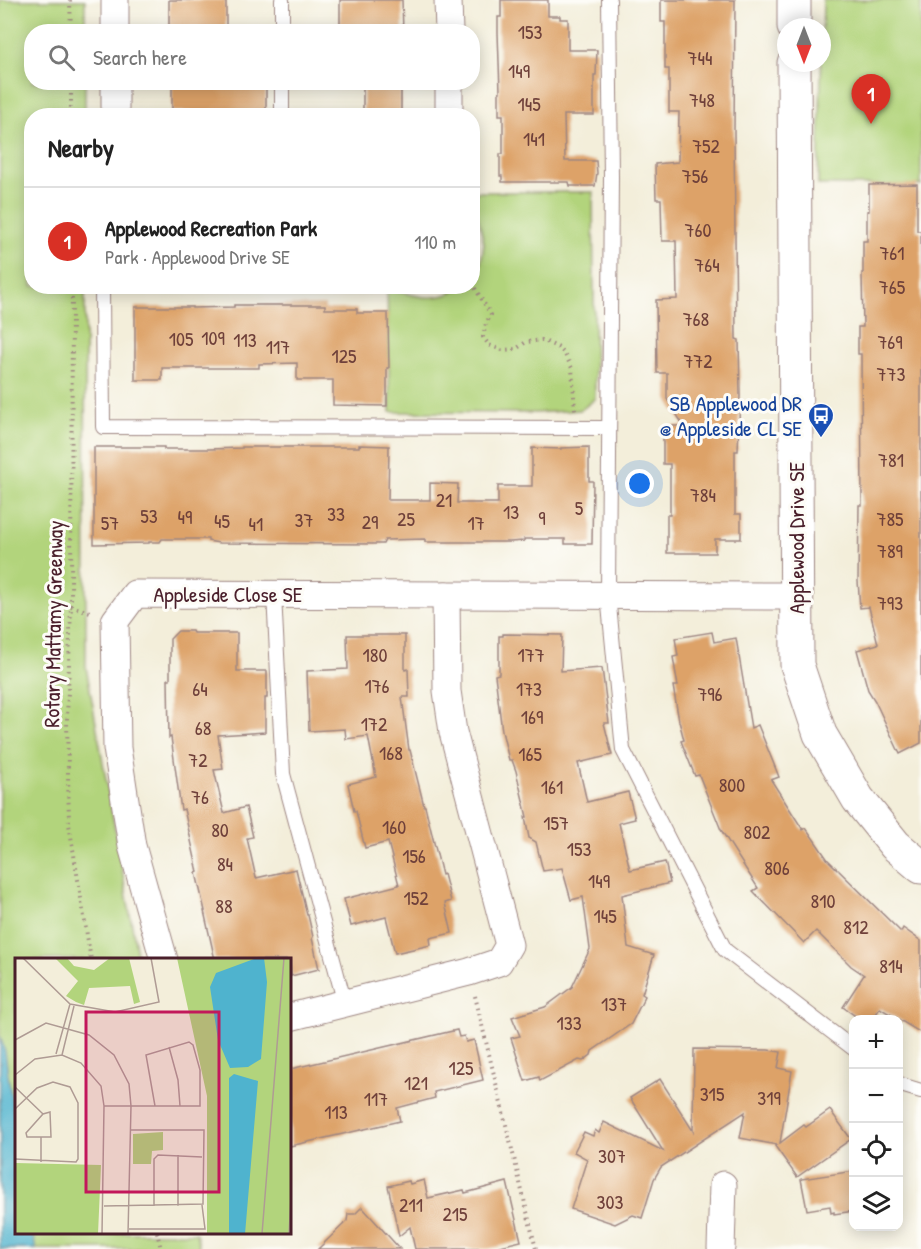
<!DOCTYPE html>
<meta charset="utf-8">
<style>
:root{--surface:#fff;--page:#f2f2f2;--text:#222;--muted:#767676;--line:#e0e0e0;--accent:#d93025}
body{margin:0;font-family:"Patrick Hand",sans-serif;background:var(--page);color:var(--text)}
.controls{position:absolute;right:18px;bottom:18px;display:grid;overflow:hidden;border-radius:12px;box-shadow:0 3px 15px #0003}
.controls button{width:54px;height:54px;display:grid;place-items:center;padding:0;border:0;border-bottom:2px solid var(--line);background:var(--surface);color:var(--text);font:30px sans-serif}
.compass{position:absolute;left:777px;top:18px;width:54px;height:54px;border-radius:50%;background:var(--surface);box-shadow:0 3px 15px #0003;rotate:180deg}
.you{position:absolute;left:640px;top:484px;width:21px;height:21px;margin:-15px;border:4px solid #fff;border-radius:50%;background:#1a73e8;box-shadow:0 0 0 9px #1a73e833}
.badge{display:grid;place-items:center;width:39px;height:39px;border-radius:50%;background:var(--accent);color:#fff;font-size:20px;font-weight:700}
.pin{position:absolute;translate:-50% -50px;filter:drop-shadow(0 2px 3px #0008)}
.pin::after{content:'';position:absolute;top:32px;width:21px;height:18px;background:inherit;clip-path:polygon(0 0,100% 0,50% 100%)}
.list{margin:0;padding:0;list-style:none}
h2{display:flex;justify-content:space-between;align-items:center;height:78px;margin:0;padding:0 24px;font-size:26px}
h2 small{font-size:20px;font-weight:400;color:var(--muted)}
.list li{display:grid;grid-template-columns:39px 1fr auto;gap:18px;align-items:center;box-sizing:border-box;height:108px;padding:0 24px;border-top:2px solid var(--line)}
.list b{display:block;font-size:22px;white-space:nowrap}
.list p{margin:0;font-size:20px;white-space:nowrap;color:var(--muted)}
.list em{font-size:20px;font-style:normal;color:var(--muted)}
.icon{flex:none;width:33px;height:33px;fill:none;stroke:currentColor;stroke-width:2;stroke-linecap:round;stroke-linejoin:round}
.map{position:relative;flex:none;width:921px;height:1249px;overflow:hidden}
.search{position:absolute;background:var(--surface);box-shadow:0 3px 15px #0003;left:24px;top:24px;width:456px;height:66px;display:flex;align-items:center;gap:15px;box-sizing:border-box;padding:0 21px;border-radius:24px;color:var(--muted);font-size:22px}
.panel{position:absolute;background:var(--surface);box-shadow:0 3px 15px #0003;left:24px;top:108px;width:456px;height:186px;border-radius:24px}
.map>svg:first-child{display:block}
.green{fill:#b2d47c;stroke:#7e7a54;stroke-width:1.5}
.water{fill:#4fb3ce;stroke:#4c697c;stroke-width:1.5}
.building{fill:#dda267}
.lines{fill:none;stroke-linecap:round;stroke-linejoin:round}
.service-casing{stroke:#9e8682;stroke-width:16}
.minor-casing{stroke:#9e8682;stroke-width:29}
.tertiary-casing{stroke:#9e8682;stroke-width:35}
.path{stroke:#9e8682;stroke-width:4;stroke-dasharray:1.5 4.5;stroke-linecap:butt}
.service{stroke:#fff;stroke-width:14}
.minor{stroke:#fff;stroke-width:27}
.tertiary{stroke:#fff;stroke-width:33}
.labels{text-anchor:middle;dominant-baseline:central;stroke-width:6;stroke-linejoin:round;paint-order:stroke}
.number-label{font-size:20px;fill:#6f403a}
.transit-label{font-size:22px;fill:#164399;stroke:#fdfcf7;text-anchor:end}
.street-label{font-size:22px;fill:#4a1f2b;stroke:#fdfcf7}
.inset-road{fill:none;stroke:#af9b94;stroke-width:1.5}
.view{fill:#c2185b;fill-opacity:0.15;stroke:#c2185b;stroke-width:3}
.inset-edge{fill:none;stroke:#4a1f2b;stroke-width:3}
</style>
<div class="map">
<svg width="921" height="1249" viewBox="0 0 921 1249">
<rect width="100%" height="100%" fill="#fdfcf7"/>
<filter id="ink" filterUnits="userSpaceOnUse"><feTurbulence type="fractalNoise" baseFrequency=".0167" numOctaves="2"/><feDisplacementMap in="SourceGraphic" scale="12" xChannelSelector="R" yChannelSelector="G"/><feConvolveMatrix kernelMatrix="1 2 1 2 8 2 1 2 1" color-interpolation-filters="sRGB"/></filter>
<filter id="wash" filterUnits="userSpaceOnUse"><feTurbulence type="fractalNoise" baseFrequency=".008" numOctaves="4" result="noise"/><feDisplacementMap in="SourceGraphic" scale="24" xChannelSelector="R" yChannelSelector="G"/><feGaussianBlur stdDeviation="1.35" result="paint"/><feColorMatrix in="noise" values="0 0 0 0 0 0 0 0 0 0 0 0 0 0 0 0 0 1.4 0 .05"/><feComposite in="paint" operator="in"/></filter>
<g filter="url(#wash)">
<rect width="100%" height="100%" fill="#f3eeda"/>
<g class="green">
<path d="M0,0h85v31l-53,1v50l53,1v32l-53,1v170l53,1 1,380 52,292 -122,1v272l180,1 4,16h-200z"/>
<path d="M823,0h98v185h-103z"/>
<path d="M475,192h118l2,207 -14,11 -46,3 -145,-1 -3,-124c18,5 40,13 58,7 13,-4 11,-8 27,-9l1,-11 8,-12 3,-20 -7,-30z"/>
</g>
<path class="water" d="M0,1036l5,16 11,80v100l16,1 4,16h-36z"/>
<g id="blocks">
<g class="building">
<rect x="169" y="0" width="57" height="32"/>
<path d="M340,0h62l1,32h-63z"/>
<path d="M501,0h47v16h12v3h8v31h29l-1,25h-2v40h-30l1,46h31l1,12 -2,13h-25l-1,-4h-67v-6h-2v-22h3v-39h-4v-23h1l-2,-59v-16h3z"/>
<path d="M661,0h74l-1,132 2,207 3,1 1,55 -2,56h-3v63h6v25h-26v14h-48v-38h3v-51h-7v-38h21l-17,-27v-26h-10l-1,-73 21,-1 -1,-58h-14l-1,-42h-5l-1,-35 23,-2 1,-50h-10v-43h-4v-47h-4z"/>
<path d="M266,84v28h-94v-27z"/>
<path d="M363,84h32l6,6v21h-3v1h-35z"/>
<path d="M917,184v47h4v512l-21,11 -25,-53 -7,-11 -11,-40 21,-6 -9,-37 -9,1 -2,-27 1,-76h3l-1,-151h-3v-27h5l-1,-54h1v-32h4v-30h2v-26z"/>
<path d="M234,305h91v4h32v4h31l1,55h-2v38l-54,-1v-25h-36v-17l-38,1v4h-97v12h-27v-73h57v1l42,-1z"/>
<path d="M359,445l30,1 -1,54h42v-17l28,1 -1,19h41v-17h34v-38l29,1v-1l28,-1v34h4l-1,63h-27v-5h-41v2l-14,1h-85v-3l-40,1 -2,4 -164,-1 -11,-2v-2h-46l-2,3h-11v1l-55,1v-97h70v2h45l33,-1v-1h117z"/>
<path d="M178,631h14l1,2h44v38h30v27h-2v34l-47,3 5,34 -9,1 10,43 22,-6 7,30 -6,1 9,40 40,-9 11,46h1l5,22 -1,1 7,31 -28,7 -1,-16h-75l-11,-49h1l-9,-38 2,-1 -14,-63 -3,1 -10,-73 -2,1 -1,-59h2v-40z"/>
<path d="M712,632l2,10 22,-4 15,90 7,-3 21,52 -8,3 32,50 3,-2 22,32 73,72 2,-4 18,13v92l-41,-25 -8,12h-11l-18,-13 21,-32 -13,-9 -35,-35 -12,12 -51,-52 5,-3 -37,-58 -22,-55 -4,1 -14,-35 3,-1 -5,-19 -6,-35h5l-5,-29 5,-1 -3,-18z"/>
<path d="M503,634l59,1 -1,36 41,-3 7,55h-5l8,32 -34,8 9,39 41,-10 7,27 -16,4 11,47 35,-8 5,21 -48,12 6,52 26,8 -12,39 3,2 -14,28 -39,27 -1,4 -8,6 -4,-1 -39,21 -1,-4 -14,4 -14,-43 9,-2 -8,-19 33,-10 27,-20 18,-38 -7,-52 -12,3 -9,-32 -19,3 -7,-29 -7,-4 -4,-21h2l-11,-46 -4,-11h-3l-7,-29 -7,-56 4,-1v-38h4z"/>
<path d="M347,635h58v35l3,-1 1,28h-7l7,53h1l14,56h1l17,69 2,-1 7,27 -6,2 7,30 -22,5 1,7 -36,8 -9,-36 -35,9 -7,-27 55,-14 -11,-43 -23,6 -9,-37h-2l-6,-27 28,-7 -8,-41 -22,3 -1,-10 -36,2 -2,-60 41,-2z"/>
<path d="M457,1030l2,7 5,-1 2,6 8,-2 9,40 -49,12 1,6 -38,10 3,13 -110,25v-77z"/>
<path d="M694,1049l74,1 13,2 -3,16 14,3 -12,72 24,-18 2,2 24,-17 21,29 -54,38 -22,-31 2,-1 -37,-7 5,-26 -84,55 -7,12 -12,39 -9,-3 -18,9 -44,-15 16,-50 -13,-7 10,-20 9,4 2,-6 4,3 5,-11 59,29 -33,-53 30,-19 33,52z"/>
<path d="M854,1171v40l-20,3v-2l-3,1 -1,-7 -23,4 -6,-31z"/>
<path d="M424,1180l4,18 36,-8 1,3 42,-11 14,59 -33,8h-73l-5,-22 -11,9 -11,-50 21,-5 1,3z"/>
<path d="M362,1207l38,42h-82l29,-28 1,-7h7z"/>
</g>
</g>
</g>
<g filter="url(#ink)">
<use href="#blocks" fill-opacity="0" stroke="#9e8682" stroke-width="1.5"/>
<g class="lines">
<defs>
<g id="service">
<path d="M609,0l2,177 -3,418 15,155 102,200 129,99"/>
<path d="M282,32v-32"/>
<path d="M282,116v-34"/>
<path d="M102,286l1,141 506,1"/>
<path d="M274,594l9,180 62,230"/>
<path d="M898,1083l3,2 20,6"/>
</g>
<g id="minor">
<path d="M115,0v32"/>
<path d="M448,0l1,32"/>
<path d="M115,82v34"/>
<path d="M449,82v34"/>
<path d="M164,960l-32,-114 -15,-98 -2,-127 20,-27 661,2"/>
<path d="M290,1017l179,-45 30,-10 10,-17 -56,-213 -6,-41 -1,-96"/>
<path d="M721,1248l2,-63"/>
</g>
<g id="tertiary">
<path d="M794,0v27"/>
<path d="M794,63l3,602 23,69 38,65 37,46 26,22"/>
</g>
</defs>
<use href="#service" class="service-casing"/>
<use href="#minor" class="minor-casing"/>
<use href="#tertiary" class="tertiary-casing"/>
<g class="path">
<path d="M70,0l1,32"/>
<path d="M71,82v34"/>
<path d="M472,283l19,32 -5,8 -3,14 6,8 13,5 14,-1 10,-7 16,-2 17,8 5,5 8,15 3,42"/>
<path d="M72,286l-1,320 -4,113 2,105 22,136"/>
<path d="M71,606l22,7"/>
<path d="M475,996l61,253"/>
<path d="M157,1232l4,17"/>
</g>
<use href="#service" class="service"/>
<use href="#minor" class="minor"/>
<use href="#tertiary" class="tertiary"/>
</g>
</g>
<defs>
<symbol id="bus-pin" viewBox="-11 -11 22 30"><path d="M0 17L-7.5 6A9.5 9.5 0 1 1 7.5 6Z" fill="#1a4fb4" stroke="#fdfcf7"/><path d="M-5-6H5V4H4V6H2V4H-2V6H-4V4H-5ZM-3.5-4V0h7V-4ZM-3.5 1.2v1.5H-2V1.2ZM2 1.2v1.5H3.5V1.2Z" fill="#fff"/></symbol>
</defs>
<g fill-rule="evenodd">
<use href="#bus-pin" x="806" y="401" width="30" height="40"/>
</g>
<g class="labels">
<g class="number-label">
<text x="530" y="31">153</text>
<text x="700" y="57">744</text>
<text x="519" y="70">149</text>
<text x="702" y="99">748</text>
<text x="529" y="103">145</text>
<text x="534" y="138">141</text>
<text x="706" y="145">752</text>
<text x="695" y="175">756</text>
<text x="698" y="229">760</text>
<text x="892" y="252">761</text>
<text x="707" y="264">764</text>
<text x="892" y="286">765</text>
<text x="696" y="318">768</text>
<text x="213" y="337">109</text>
<text x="181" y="338">105</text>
<text x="245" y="339">113</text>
<text x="890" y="341">769</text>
<text x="278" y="346">117</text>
<text x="344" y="355">125</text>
<text x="698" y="360">772</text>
<text x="891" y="373">773</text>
<text x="891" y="459">781</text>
<text x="703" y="494">784</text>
<text x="444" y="499">21</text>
<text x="579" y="507">5</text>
<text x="511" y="511">13</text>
<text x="336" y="513">33</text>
<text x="149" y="515">53</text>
<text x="185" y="516">49</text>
<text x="542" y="517">9</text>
<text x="406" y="518">25</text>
<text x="890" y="518">785</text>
<text x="304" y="519">37</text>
<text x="222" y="520">45</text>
<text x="370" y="521">29</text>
<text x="110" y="522">57</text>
<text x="476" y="522">17</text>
<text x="256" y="523">41</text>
<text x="890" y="550">789</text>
<text x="890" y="602">793</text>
<text x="375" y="654">180</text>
<text x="531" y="654">177</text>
<text x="377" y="685">176</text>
<text x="200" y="688">64</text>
<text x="529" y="688">173</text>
<text x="710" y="693">796</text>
<text x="532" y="716">169</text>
<text x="374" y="723">172</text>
<text x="203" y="727">68</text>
<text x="391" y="752">168</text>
<text x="530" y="753">165</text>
<text x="198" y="759">72</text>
<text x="732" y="784">800</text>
<text x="552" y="786">161</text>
<text x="200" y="796">76</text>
<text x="556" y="822">157</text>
<text x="394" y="826">160</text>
<text x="220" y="829">80</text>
<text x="757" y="831">802</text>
<text x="579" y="848">153</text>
<text x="414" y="855">156</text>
<text x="225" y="863">84</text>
<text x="777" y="867">806</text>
<text x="599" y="880">149</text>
<text x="416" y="897">152</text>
<text x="823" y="900">810</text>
<text x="224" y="905">88</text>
<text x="605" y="915">145</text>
<text x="856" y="926">812</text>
<text x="891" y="965">814</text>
<text x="614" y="1003">137</text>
<text x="569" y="1022">133</text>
<text x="461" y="1067">125</text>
<text x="416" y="1082">121</text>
<text x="712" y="1093">315</text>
<text x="769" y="1097">319</text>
<text x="376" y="1098">117</text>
<text x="336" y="1111">113</text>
<text x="612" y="1155">307</text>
<text x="610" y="1201">303</text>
<text x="411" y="1204">211</text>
<text x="455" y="1213">215</text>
</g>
<g class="transit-label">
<text x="802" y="403">SB Applewood DR<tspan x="802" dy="25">@ Appleside CL SE</tspan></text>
</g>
<g class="street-label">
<text transform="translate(796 538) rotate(-90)">Applewood Drive SE</text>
<text x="228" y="594">Appleside Close SE</text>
<text transform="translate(53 624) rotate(-89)">Rotary Mattamy Greenway</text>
</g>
</g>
<g transform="translate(15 958)">
<rect width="276" height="276" fill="#f3eeda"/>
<path d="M40,0h12l7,8 20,4 16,-12h19l11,44 -6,2 -4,-18 -41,2 -5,17 -8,-3 -10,-6 12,-15zM162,0h114v276h-84v-138zM148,174v18l-11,1 -1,13h-18v-30zM0,205l86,2 -3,69h-83z" fill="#b2d47c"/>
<path d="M242,0h7l3,24 -6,77 -13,8 -18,1 -12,-28 -8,-53 6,-14zM219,116l24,7 -13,153h-16v-156z" fill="#4fb3ce"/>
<path class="inset-road" d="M8,0l47,46 45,8 44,-10 -8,-44M0,82l31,-17 43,12 25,20 15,29 2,22 -3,128M154,89l9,33 2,26M41,96l14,-50M47,97l12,-49M0,117l20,-16 27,-4 19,8 20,23 3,20 -2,128M0,129l28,27M89,148h96v-36l-7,-25 -4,-3 -43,13 9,51M0,151l22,-21 16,-6 17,5 8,16v56l-2,3 -61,-3M35,154l1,25h-24l-1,-4 17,-19zM26,179v25M89,248l99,-2 1,-74h-73M139,248v-47l4,-4 44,2M163,248v-51M114,271h76l-3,-24M247,276l22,-276M274,276l2,-36"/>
<path class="view" d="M71,54h133v180h-133z"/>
<rect width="276" height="276" class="inset-edge"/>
</g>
</svg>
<div class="controls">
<button>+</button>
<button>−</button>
<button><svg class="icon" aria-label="locate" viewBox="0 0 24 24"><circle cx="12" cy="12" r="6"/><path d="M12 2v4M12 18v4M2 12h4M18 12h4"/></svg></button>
<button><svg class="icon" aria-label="layers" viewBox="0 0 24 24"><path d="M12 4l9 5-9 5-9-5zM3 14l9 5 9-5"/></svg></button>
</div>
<svg class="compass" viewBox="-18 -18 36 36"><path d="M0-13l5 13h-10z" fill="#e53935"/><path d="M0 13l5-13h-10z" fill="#767676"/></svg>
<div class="you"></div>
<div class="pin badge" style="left:871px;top:124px">1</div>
<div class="search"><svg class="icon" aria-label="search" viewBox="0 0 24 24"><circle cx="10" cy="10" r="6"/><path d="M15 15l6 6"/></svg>Search here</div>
<section class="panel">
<h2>Nearby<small></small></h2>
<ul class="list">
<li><span class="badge">1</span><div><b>Applewood Recreation Park</b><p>Park · Applewood Drive SE</p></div><em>110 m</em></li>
</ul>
</section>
</div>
